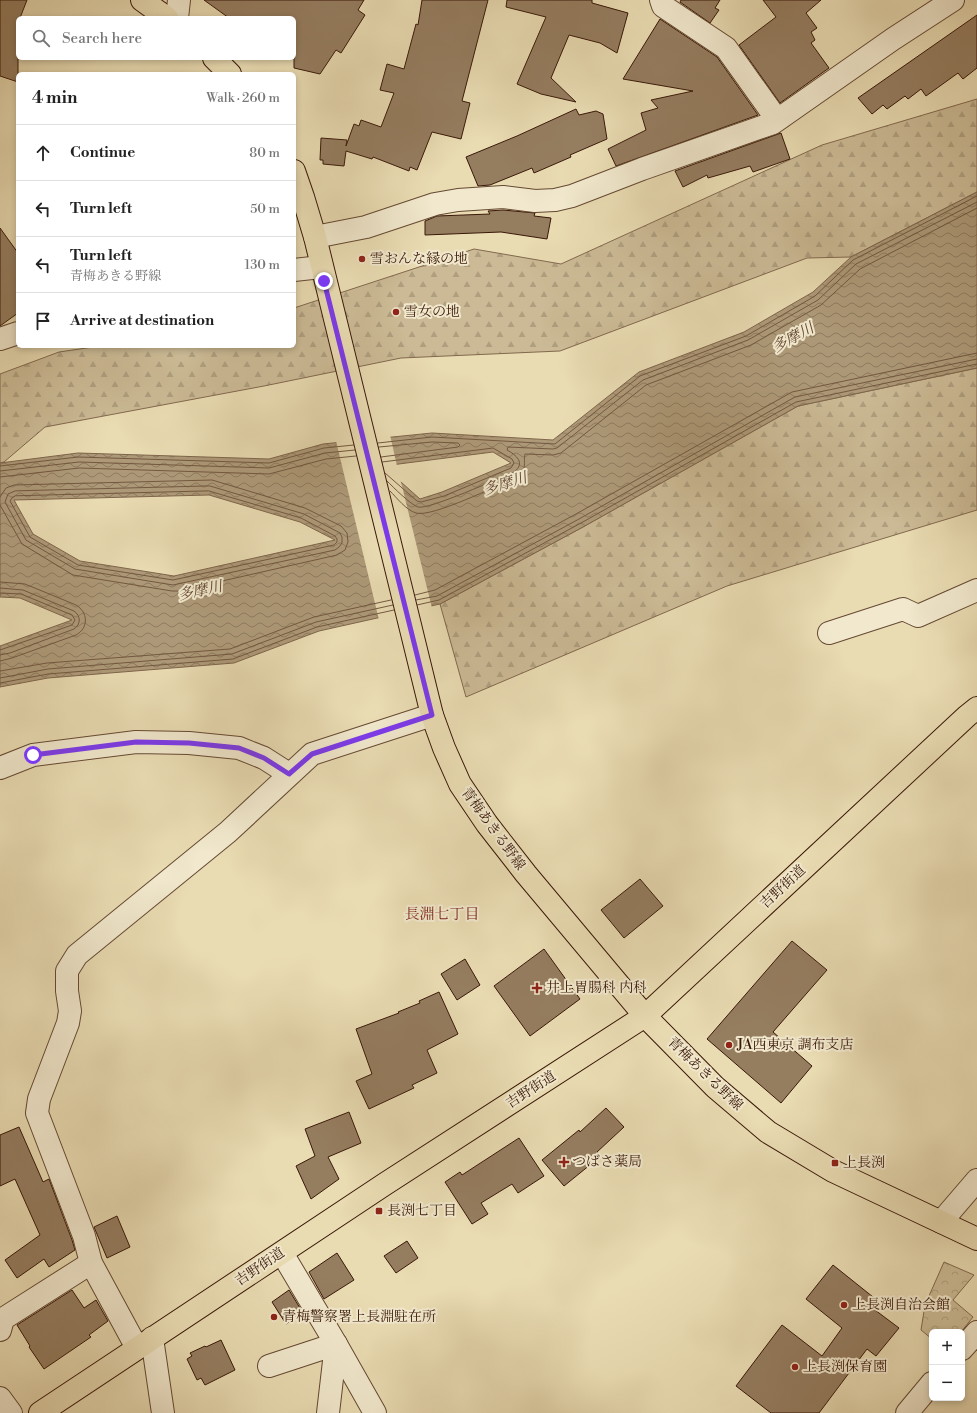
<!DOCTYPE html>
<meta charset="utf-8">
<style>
:root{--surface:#fff;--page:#f6f6f6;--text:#222;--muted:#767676;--line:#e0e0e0}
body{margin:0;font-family:"Libre Bodoni","Noto Serif JP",serif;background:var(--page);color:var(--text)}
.controls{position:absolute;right:12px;bottom:12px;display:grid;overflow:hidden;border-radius:6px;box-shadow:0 2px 6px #0003}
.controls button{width:36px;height:36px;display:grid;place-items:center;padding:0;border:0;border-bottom:1px solid var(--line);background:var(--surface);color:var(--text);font:20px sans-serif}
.stop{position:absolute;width:12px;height:12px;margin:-9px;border:3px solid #7c3aed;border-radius:50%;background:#fff}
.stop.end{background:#7c3aed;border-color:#fff;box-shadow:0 1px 4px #0008}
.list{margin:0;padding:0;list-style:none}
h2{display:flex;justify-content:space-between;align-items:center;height:52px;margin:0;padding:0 16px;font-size:17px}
h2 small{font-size:13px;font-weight:400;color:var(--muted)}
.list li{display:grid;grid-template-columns:26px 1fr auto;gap:12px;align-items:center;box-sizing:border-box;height:56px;padding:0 16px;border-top:1px solid var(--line)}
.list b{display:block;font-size:15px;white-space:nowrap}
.list p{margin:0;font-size:13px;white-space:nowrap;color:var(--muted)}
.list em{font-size:13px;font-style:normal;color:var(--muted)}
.icon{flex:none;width:22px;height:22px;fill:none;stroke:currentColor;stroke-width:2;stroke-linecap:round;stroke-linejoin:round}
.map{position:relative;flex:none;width:977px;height:1413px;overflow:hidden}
.search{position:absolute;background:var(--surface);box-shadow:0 2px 6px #0003;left:16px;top:16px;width:280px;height:44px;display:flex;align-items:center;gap:10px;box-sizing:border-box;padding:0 14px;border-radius:6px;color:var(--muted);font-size:15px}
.panel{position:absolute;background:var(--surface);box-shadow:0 2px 6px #0003;left:16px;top:72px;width:280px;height:276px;border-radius:6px}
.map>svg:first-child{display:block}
.forest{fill:url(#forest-firs);stroke:#82694e}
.park{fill:url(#park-crowns);stroke:#82694e}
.water{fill:url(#water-waves);stroke:#7f654b;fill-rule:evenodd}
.pier{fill:#e9dbb2}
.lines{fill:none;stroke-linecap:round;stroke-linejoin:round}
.shore{stroke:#735840;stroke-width:1}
.building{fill:#957d60;stroke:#391808}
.minor-casing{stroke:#654932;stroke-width:24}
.major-casing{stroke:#391808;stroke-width:24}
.highway-casing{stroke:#391808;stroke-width:24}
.minor{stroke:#f1e8cd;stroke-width:22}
.major{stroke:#e9dbb2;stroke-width:22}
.highway{stroke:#e9dbb2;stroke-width:22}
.route{stroke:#7c3aed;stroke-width:5}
.poi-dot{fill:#8f2418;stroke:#f1e8cd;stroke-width:1.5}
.labels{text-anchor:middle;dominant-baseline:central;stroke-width:4;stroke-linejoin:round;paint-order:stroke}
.poi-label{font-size:14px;fill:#391808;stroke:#f1e8cd;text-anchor:start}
.street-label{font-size:14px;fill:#391808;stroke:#f1e8cd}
.water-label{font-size:15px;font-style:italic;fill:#62452f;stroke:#f1e8cd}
.neighbourhood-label{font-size:15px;fill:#7a1f14;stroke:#f1e8cd}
</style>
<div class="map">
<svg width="977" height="1413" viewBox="0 0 977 1413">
<defs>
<pattern id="forest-firs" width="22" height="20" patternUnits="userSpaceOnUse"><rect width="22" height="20" fill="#cbba95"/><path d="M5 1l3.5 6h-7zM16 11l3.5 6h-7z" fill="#af9f7f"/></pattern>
<pattern id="park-crowns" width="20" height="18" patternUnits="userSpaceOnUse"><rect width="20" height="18" fill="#cbba95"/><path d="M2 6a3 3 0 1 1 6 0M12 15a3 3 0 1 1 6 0" fill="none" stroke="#af9f7f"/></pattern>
<pattern id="water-waves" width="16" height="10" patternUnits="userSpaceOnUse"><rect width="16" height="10" fill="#ad9978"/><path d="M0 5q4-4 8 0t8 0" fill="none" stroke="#8e7c60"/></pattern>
</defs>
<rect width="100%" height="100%" fill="#e9dbb2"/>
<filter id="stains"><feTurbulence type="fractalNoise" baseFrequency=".005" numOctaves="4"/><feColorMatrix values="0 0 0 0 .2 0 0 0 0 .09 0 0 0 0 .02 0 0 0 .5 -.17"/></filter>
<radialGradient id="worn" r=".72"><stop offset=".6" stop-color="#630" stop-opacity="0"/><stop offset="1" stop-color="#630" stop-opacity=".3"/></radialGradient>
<g class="forest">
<path d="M977,99v93l-126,65 -44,1 -247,93 -159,7 -137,28 -219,41 -41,35 -4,1v-89l59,-22 41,-6h194v-38l180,-59 87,15 261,-119z"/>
<path d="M977,368v142l-250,76 -261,111 -26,-93 143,-77 215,-121z"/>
</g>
<path class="park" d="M944,1262l30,13 -21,25 20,17 -12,15h-29v7l-11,-9 4,-25z"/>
<path class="water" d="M977,192v176l-179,38 -215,121 -143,77 -121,27 -85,32 -186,15 -48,9v-41l72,-26 -52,-22 -20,-1v-134l78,-10 191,6 54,-15 109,-11 121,7 86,-68 105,-40 69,-40 38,-35zM493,452l18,11 -69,29 -22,7 -37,-33zM209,495l91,27 35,18 -161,36 -94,-15 -47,-27 -19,-34z"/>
<path class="pier" d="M390,435l7,31 -9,1 12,11 32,130 -53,12 -43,-179z"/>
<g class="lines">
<g class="shore">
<path d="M378,443l54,-6 123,7 85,-68 106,-40 69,-40 38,-36 124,-64"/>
<path d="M379,447l53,-5 26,1 2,2 -2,2 -77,10"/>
<path d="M382,462l111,-14 19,11 2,4 -3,5 -67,28 -23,6 -4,-1 -32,-28"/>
<path d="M0,466l78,-9 191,6 55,-15 30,-3"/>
<path d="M0,471l79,-9 190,6 56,-15 30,-3"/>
<path d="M0,477l79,-9 190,6 57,-15 30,-3"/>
<path d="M387,481c6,6 24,24 31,26 11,3 81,-29 96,-35 12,-9 2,-17 -7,-22l1,-3 45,2 4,-1 86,-68 105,-40 70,-40 38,-36 121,-62"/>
<path d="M210,486l94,28 36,19 2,4v6l-3,4 -4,3 -162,35 -98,-16 -49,-29 -21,-38 3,-8 7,-3z"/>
<path d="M209,491l92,27 34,18 2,3v3l-3,3 -161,35 -95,-15 -48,-28 -20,-36 2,-3 3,-2z"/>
<path d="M390,491c7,7 16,19 26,22 15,5 83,-28 100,-36 12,-7 7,-13 9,-23l28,1 8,-2 85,-68 105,-40 70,-40 39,-36 117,-61"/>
<path d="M0,497l6,-9 8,-3 198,-5 93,28 36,18 6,7 1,9 -3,8 -8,5 -159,36h-6l-99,-16 -51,-31 -22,-39"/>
<path d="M0,582l25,2 51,21c12,7 13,23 0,30l-64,23 -12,3"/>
<path d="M0,588l23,2 51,21c7,5 7,13 0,18l-64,24 -10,2"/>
<path d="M0,593l21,1 51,21 3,5 -3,5 -72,25"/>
<path d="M415,595l20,-5 141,-76 216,-122 185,-39"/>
<path d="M416,600l21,-4 142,-77 216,-122 182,-38"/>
<path d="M417,605l22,-5 142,-77 215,-121 181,-38"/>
<path d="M0,671l47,-8 183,-14 84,-32 77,-17"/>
<path d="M0,678l48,-9 184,-15 84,-32 77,-17"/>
<path d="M0,683l48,-9 185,-15 84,-32 77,-17"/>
</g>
</g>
<g class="building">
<path d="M0,0h27l-7,18h-2v64l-18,-6z"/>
<path d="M204,0h160l-6,10 7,5 -24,38 -5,-3 -16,24 -26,-6v-50h-65z"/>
<path d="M422,0h66l-26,101 8,2 -9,36 -29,-7 -15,38 -7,-3 -1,4 -36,-14 -1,2 -26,-8 -2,15 -21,-2v-4h-3l1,-22 26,2 -1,6 8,-22 5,2 2,-6 20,7 13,-34 -14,-3 7,-26 17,5 12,-45 2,1z"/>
<path d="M507,0h85v3l36,10 -11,40 -17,-10 -31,-8 -18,43 25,24 -35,-8 -24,-10 29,-67 -40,-10z"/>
<path d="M681,0h39l-5,8 4,2 -9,13 -30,-21z"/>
<path d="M763,0h58l-15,13 11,15 -6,4 4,8 -4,3 18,25 -49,35 -41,-58 37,-28z"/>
<path d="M977,15v53l-14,11 -5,-6 -32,23 -5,-7 -13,10 -3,-3 -18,13 -4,-4 -11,9 -14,-16z"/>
<path d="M660,19l57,38 41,58 -142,51 -8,-17 38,-19 -5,-17 17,-5 -7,-8 42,-9 -70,-12z"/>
<path d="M576,109l3,6 17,-4 7,3 4,25 -37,16 1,2 -37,16 -2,-5 -42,17 -12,1 -12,-29 51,-21z"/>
<path d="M781,133l9,26 -37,13 -3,-6 -42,12 -1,-3 -24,12 -8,-16z"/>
<path d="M503,210l32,3 -1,3 17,2 -4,21 -46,-7 -76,3v-14l12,-5 53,-2 -2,-3z"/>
<path d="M0,228l18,25v60l-18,13z"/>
<path d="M640,879l23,27 -39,32 -23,-28z"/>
<path d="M792,941l35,29 -54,62 39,34 -31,37 -74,-64z"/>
<path d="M544,949l36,50 -50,37 -36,-50z"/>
<path d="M465,959l15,26 -23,15 -16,-26z"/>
<path d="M439,992l19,42 -31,16 10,23 -25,12 2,3 -45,21 -13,-28 16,-7 -16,-45 43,-16 -1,-1 22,-9 -1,-2z"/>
<path d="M606,1108l18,19 -27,25 4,4 -37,30 -22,-26 37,-30 1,2z"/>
<path d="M349,1112l12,31 -33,14 11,22 -28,20 -15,-33 19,-10 -10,-27z"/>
<path d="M19,1127l24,55 6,-3 23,61 3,10 -26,17 -5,-8 -27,19 -12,-18 35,-25 -25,-56 -15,7v-51z"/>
<path d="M519,1138l25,38 -26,17 -6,-9 -31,19 7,11 -16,10 -27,-42 15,-10 2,3z"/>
<path d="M117,1216l13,31 -23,11 -13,-31z"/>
<path d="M407,1241l11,17 -22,15 -12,-17z"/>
<path d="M337,1253l17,27 -30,19 -15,-27z"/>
<path d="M833,1265l40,32 -6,7 32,24 -23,28 -9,-7 -48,64h-48l-35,-27 46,-61 40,31 20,-28 -36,-29z"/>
<path d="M72,1290l12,18 12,-8 12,21 -19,14 2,2 -47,32 -15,-22 1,-1 -13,-21z"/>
<path d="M289,1290l14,23 -17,11 -14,-22z"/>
<path d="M221,1340l14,30 -30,15 -4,-7 -4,2 -10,-21 5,-3 -2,-3 15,-7 1,1z"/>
</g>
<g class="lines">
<defs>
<g id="minor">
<path d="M661,0l2,6 63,42 47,66 8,3"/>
<path d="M177,18l2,-18"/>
<path d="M315,237l51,-10 69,-23 23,-4 45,-3 32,4 20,-1 17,-4 70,-27 131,-46 120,-84 60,-39"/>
<path d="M294,270l27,-3"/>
<path d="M0,339l18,-6"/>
<path d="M829,633l74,-24 15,7 59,-26"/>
<path d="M0,768l33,-13 103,-13 53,1 50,5 25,10 25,16"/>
<path d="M941,1222l36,-42"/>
<path d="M282,1253l54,91 39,69"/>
<path d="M0,1330l3,-11 88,-56"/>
<path d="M152,1338l11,75"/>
<path d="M137,1348l-46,-85 -7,-27 -47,-123 2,-14 29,-76 2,-12 -3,-20v-20l10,-16 151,-123 84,-78 120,-39"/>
<path d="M962,1349l15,-17"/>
<path d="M269,1366l67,-22 -8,69"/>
<path d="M0,1398l11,15"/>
<path d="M907,1413l25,-30"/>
</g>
<g id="major">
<path d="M142,0l25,18"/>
<path d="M214,58l16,16"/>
<path d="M294,171l9,26 12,40 117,478 12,33 16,36 27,40 39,50 119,142 70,71 53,45 65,39 144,68"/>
</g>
<path id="highway" d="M40,1413l345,-229 260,-168 322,-300 10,-8"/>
</defs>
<use href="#minor" class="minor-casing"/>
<use href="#major" class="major-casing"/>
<use href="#highway" class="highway-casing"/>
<use href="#minor" class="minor"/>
<use href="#major" class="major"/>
<use href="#highway" class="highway"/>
</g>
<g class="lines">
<path class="route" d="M33,755l103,-13 53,1 50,5 25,10 25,16 23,-20 120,-39 -108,-434"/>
</g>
<g class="poi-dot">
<circle cx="362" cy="259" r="4"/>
<circle cx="396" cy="312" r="4"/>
<path d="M535 982h4v4h4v4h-4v4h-4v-4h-4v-4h4z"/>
<circle cx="729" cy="1045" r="4"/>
<path d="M562 1156h4v4h4v4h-4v4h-4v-4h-4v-4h4z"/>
<rect x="831" y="1159" width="8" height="8" rx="2"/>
<rect x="375" y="1207" width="8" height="8" rx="2"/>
<circle cx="844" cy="1305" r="4"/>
<circle cx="274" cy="1317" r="4"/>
<circle cx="795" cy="1367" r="4"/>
</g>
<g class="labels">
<g class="poi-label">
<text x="370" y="259">雪おんな縁の地</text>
<text x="404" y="312">雪女の地</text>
<text x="546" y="988">井上胃腸科 内科</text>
<text x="737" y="1045">JA西東京 調布支店</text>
<text x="572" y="1162">つばさ薬局</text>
<text x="843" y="1163">上長渕</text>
<text x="387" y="1211">長渕七丁目</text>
<text x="852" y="1305">上長渕自治会館</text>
<text x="282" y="1317">青梅警察署上長淵駐在所</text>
<text x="803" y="1367">上長渕保育園</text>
</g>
<g class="street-label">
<text transform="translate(493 829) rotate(54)">青梅あきる野線</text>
<text transform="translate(783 887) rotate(-43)">吉野街道</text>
<text transform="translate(705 1074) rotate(44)">青梅あきる野線</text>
<text transform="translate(531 1090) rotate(-33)">吉野街道</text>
<text transform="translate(260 1267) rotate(-34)">吉野街道</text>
</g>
<g class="water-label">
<text transform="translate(793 338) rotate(-29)">多摩川</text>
<text transform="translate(505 484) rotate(-17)">多摩川</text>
<text transform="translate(200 591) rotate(-12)">多摩川</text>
</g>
<g class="neighbourhood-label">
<text x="442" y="914">長淵七丁目</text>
</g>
</g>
<rect width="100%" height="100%" filter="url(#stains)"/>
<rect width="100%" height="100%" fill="url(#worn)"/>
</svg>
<div class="controls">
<button>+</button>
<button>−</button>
</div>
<div class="stop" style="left:33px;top:755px"></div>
<div class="stop end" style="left:324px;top:281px"></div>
<div class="search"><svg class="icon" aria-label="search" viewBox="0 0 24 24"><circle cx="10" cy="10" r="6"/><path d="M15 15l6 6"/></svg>Search here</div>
<section class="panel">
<h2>4 min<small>Walk · 260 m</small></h2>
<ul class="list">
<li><svg class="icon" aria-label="ahead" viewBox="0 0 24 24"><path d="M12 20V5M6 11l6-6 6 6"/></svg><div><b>Continue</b></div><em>80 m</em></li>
<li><svg class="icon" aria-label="left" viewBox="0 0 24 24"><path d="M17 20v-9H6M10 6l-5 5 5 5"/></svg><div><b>Turn left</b></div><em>50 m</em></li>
<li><svg class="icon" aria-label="left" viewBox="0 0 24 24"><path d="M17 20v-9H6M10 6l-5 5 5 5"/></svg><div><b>Turn left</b><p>青梅あきる野線</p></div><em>130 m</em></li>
<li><svg class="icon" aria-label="arrive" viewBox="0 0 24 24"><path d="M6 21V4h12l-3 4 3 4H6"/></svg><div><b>Arrive at destination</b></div></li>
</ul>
</section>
</div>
